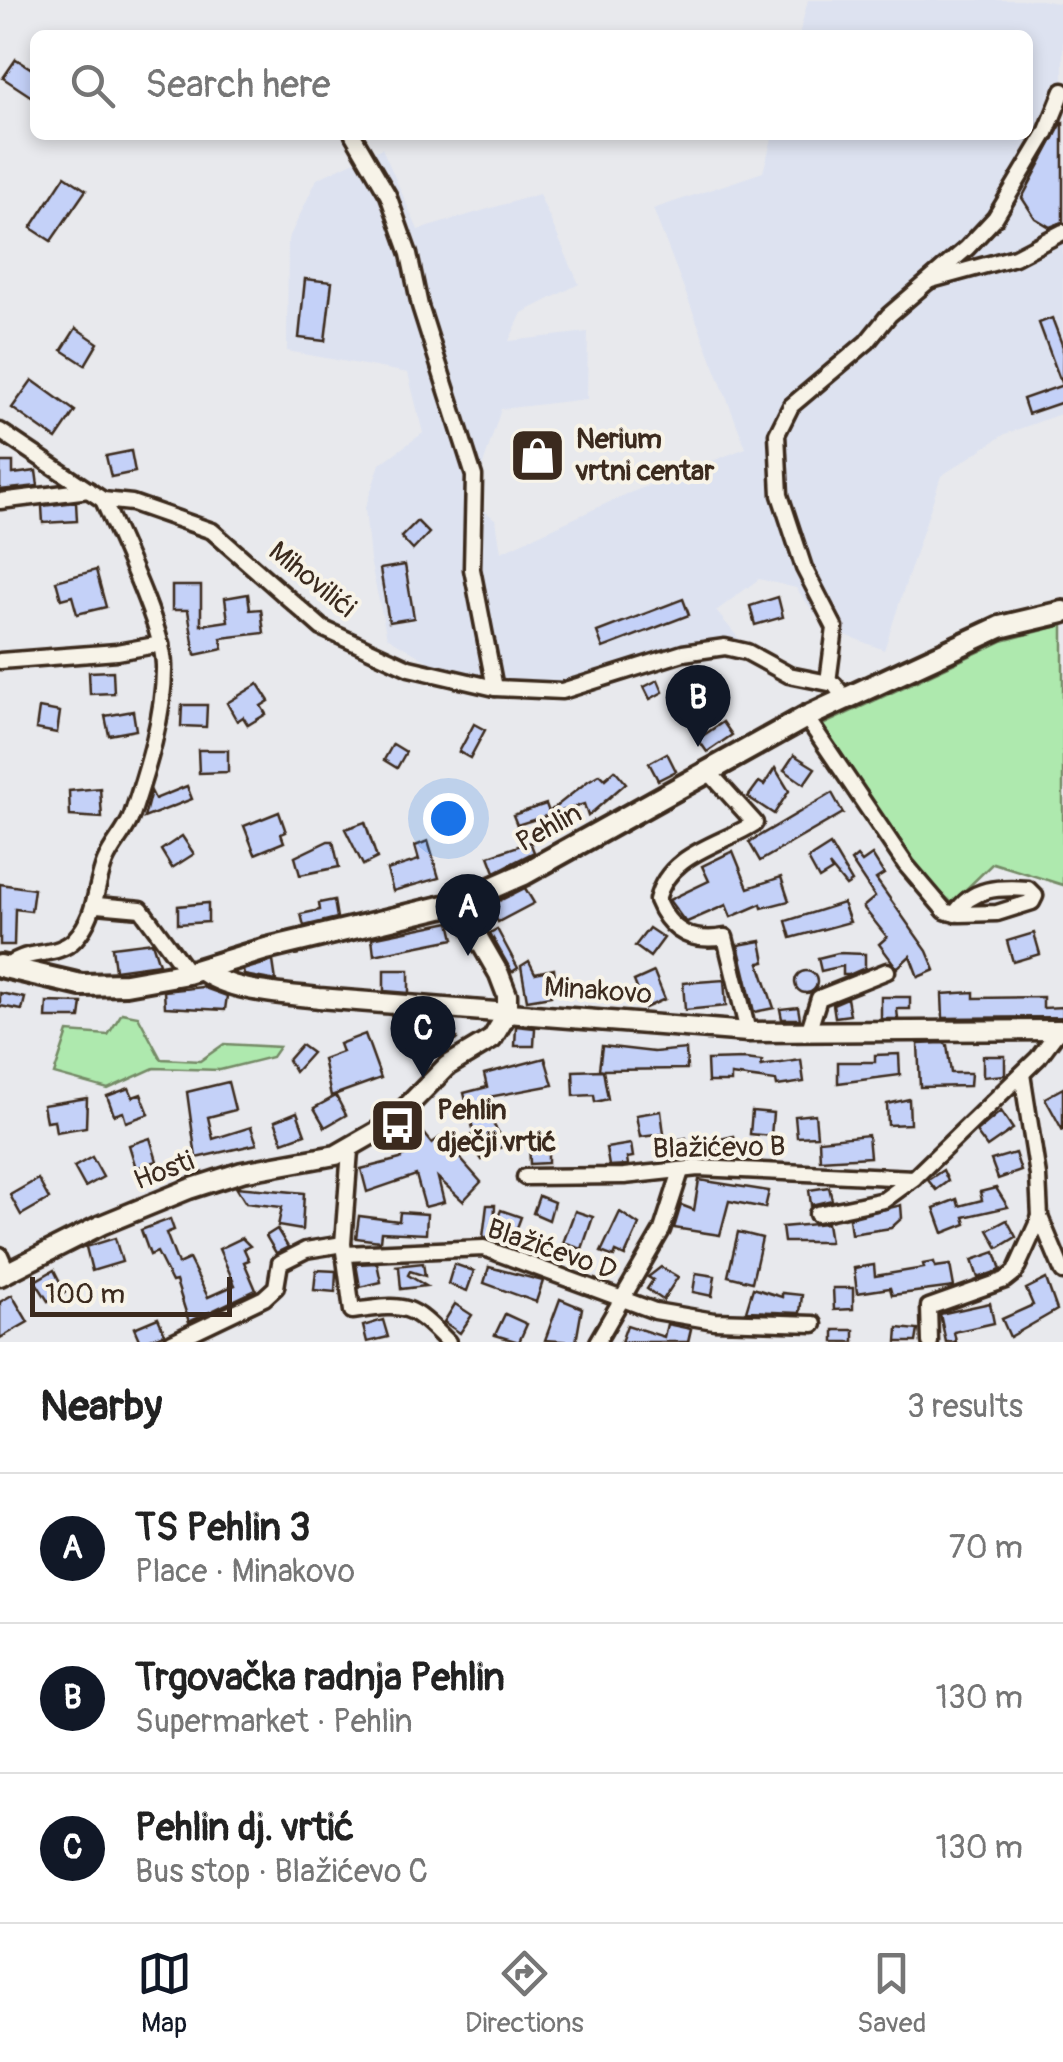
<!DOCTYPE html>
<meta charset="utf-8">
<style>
:root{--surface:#fff;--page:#f6f6f6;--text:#222;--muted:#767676;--line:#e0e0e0;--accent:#111827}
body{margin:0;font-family:Pangolin,sans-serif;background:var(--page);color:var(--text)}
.scale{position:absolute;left:30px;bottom:25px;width:202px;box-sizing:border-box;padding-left:10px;border:5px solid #3b2a1e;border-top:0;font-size:28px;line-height:35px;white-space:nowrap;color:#3b2a1e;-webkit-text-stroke:8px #f7f3e8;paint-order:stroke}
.you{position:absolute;left:448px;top:818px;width:35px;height:35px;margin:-25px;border:8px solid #fff;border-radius:50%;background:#1a73e8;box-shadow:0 0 0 15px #1a73e833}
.badge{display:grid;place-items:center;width:65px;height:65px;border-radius:50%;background:var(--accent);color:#fff;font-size:32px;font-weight:700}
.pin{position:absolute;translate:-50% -82px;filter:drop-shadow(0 2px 5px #0008)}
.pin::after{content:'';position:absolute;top:52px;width:35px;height:30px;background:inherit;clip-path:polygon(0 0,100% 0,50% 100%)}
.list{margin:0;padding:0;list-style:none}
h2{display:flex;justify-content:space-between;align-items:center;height:130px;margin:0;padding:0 40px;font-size:42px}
h2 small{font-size:32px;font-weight:400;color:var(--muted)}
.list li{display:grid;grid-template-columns:65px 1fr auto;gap:30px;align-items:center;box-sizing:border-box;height:150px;padding:0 40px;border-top:2px solid var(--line)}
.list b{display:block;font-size:38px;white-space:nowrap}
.list p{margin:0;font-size:32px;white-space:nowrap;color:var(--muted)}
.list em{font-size:32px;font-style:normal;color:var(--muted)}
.icon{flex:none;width:55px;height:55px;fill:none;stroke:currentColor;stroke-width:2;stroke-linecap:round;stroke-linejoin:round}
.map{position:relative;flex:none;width:1063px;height:1342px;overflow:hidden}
.search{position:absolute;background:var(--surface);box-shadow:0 5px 15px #0003;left:30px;right:30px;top:30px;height:110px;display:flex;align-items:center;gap:25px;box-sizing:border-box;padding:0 35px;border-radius:15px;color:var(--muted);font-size:38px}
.sheet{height:580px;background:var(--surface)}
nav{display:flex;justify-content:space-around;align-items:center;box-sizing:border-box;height:140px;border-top:2px solid var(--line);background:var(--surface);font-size:28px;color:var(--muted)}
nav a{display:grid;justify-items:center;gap:5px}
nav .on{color:var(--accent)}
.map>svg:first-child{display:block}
.built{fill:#dde2f0}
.green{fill:#aee9ae;stroke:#748a66;stroke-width:2.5}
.building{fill:#c4d1f8;stroke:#3b2a1e;stroke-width:2.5}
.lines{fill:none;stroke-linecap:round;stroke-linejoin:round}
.minor-casing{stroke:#3b2a1e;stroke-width:21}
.tertiary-casing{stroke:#3b2a1e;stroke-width:25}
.secondary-casing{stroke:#3b2a1e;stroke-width:28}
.minor{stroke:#f7f3e8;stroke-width:14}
.tertiary{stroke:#f7f3e8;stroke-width:18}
.secondary{stroke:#f7f3e8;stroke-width:20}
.labels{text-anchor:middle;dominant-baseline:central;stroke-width:8;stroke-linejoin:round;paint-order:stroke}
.poi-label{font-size:28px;font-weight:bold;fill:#3b2a1e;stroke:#f7f3e8;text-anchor:start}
.street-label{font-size:28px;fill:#3b2a1e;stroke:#f7f3e8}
</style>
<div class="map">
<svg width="1063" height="1342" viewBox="0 0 1063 1342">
<rect width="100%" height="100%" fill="#e8e9ed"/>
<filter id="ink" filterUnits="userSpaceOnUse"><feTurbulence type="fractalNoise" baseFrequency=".01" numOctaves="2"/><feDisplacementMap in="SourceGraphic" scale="20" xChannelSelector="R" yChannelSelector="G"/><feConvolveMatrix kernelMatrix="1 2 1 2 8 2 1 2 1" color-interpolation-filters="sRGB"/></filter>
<g filter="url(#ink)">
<path class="built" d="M808,0h233l22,4v409l-58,21 -64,42 -57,174 -59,-23 -29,-39 -37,-9 -43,32 24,29 -69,6 -104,41 -91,-7 -44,-16 -45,-27 -17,-77 -5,-52 15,-44 43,-31 -15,-60 -121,-22 1,-111 29,-61 65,-31 36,82 121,-36 40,90 -57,29 -13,28 79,-9 -1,67 -86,10 -18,56v45l13,10 5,32 126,-58 119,-46 -93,-239 110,-37 10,-37h255v-100h-229z"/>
<g class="green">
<path d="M1063,625v260l-70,-22 -41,40 -38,-36 -96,-140 184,-86z"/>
<path d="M122,1013l16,3 23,43 39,2 24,-17 55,3 -7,10 -52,13 -66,-2 -46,21 -54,-15 14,-42 40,3z"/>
</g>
<g class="building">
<path d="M16,59l19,12v28l-32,-21z"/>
<path d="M1063,121v101l-13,5 -15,-9 -13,-20z"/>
<path d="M65,176l21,14 -35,51 -20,-13z"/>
<path d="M305,279l27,3 -7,59 -26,-3z"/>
<path d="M1052,318l11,29 -1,38 -23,-62z"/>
<path d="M76,328l22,15 -13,22 -23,-15z"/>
<path d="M32,380l43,31 -19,28 -44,-31z"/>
<path d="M1063,385v17l-35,12 -5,-15z"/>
<path d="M540,446l5,10 -15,8 -5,-10z"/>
<path d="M131,451l4,21 -24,5 -5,-21z"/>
<path d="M0,462h13v12l23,-3 2,15 -38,4z"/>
<path d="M76,502l1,19 -34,2 -1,-17z"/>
<path d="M417,521l12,12 -16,17 -12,-13z"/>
<path d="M405,565l9,53 -25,4 -9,-53z"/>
<path d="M96,570l10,37 -29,7 -5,-18 -11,3 -5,-18z"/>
<path d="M172,586h29v39l27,-4 -3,-23 23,-4 2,16 11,-1 3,24 -43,5 2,11 -28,6 -7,-45h-16z"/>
<path d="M778,597l5,20 -28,8 -5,-19z"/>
<path d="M683,599l6,16 -86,33 -6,-16z"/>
<path d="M113,671l1,22 -24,1 -1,-22z"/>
<path d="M658,680l5,12 -13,7 -6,-12z"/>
<path d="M258,684l11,17 -8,5 5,8 -18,11 -5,-8 -6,4 -10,-18z"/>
<path d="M182,705h25l-1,22 -25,-1z"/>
<path d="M39,708l21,4 -3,21 -21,-4z"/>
<path d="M133,711l3,19 -27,5 -4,-19z"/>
<path d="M723,722l9,13 -25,17 -9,-13z"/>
<path d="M474,724l11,6 -15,28 -11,-6z"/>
<path d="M393,744l13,8 -9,16 -13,-8z"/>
<path d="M198,750h30v22l-29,1z"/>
<path d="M667,753l9,18 -18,9 -9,-17z"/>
<path d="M794,755l21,13 -11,16 -20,-14z"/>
<path d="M775,768l14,23 -15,23 -26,-17 11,-15 5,3z"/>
<path d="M615,770l11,13 -38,33 -4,-12 -67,21 -4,-10 33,-11 3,8 39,-31 12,-7 5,5z"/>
<path d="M187,786l5,13 -48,19 7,-27 4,8z"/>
<path d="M100,788l2,30 -32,-2 -1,-25z"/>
<path d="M832,793l11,20 -83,48 -11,-19z"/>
<path d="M279,812l7,20 -5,2 3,8 -29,12 -11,-28z"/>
<path d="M365,822l12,36 -14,7 -18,-36z"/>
<path d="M182,836l12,18 -22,14 -11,-18z"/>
<path d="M328,841h5l6,26 -39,8 -5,-18z"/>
<path d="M428,841l11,37 -46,13 -6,-21 32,-10 -4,-14z"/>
<path d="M530,842l4,10 -39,20 -6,-16z"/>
<path d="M830,845l22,37 -6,4 -17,-21 3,6 -13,8 -11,-20z"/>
<path d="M733,851l15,37 33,-11 8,24 -27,7 -1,-4 -30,13 -5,-12 -39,17 -4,-3 -14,-19 40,-19 -7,-15z"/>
<path d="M872,855l12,19 -8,5 51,72 8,19 -17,7 -8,-21 -13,12 -18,-24 8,-7 -24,-30 12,-10 -24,-36 6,-5 5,6z"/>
<path d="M0,884l34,5 -3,22 -16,-2 -1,36h-14z"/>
<path d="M525,888l9,15 -36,19 -9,-16z"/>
<path d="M334,900l3,18 -33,8 -3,-12 19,-4 -1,-7z"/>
<path d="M208,903v19l-30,2v-18z"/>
<path d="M843,903l7,19 -59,16 -5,-17z"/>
<path d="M450,922l4,17 -80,16 -2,-17z"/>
<path d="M649,928l15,10 -14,19 -15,-11z"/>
<path d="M497,929l21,39 -6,4 -22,-39z"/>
<path d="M1034,933l6,21 -27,8 -6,-21z"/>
<path d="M761,941l4,21 -6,1 15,45 -20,4 -16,-67z"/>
<path d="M152,942l7,22 -44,6 -3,-23z"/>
<path d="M838,953l27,1v14l-16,7h-6v-9l-22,5 -3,-13z"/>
<path d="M273,961l3,20 -32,-6 -1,-5z"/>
<path d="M529,961l6,12 19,-4 2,14 -7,1 2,12 -24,4 -6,-34z"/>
<path d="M384,970h25v23l-25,-2z"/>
<circle cx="806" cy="982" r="11"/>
<path d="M654,972l11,27 -20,9 -11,-27z"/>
<path d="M724,980l2,26 -41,4 -2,-27z"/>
<path d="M202,987l25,9 -2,14 -60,-3 -1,-16z"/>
<path d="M974,992v6l69,-1v11l20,-1v10l-120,1 -1,-24z"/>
<path d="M0,993l25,5 -3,12 -22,-4z"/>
<path d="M881,997h29v12h-13l1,10h-17z"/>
<path d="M847,998l3,17 -15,2 -2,-13z"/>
<path d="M47,1002l35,1 -2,15h-34z"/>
<path d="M798,1007l2,12h-18l-2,-10z"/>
<path d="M392,1016l21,2 -1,17h-21z"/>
<path d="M439,1020l8,1 10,18 -17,16 -18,-19z"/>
<path d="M516,1026l19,2 -1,18h-19z"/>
<path d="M365,1034l16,44 -50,18 -8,-37 19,-7 -3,-8z"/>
<path d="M943,1043l4,2 4,28h20l-1,13 -50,1 -2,-43z"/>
<path d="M301,1045l11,8 -17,19 -7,-12z"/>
<path d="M602,1046l52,6 32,-3 1,20 -84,1 5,29 -13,3 -1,-7 -20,1 -1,-25 30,-1 -4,-1z"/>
<path d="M899,1054l1,21 -62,8v-21h37v-7z"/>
<path d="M983,1056h22v19l-22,2z"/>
<path d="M545,1058l8,27 -64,12 4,14 -7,2 20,31 -24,16 -14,-22 6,-5 -10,-40 23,-6 -3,-13z"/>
<path d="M745,1059l17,2 -1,5 40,-6 3,22 -27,4 -1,-5 -45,-6v7h-23l-1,-22z"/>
<path d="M228,1082l7,28 -27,7 5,22 38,-12 6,17 -61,14 -9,-66z"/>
<path d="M129,1088l4,9 8,-3 8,20 -23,8 -3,-10 -9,3 -7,-19z"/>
<path d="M1063,1088v43l-18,-33z"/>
<path d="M336,1096l10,19 -21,12 -11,-19z"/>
<path d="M87,1098l-1,29 -30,5 -2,-12 -8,1 -3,-16z"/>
<path d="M909,1099l1,25 -22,1 -1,-21z"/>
<path d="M661,1111l3,23 -24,3 -4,-22z"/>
<path d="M752,1111l21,2 -2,23 -21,-2z"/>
<path d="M1001,1111l12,18 -26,18 -11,-15z"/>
<path d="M297,1112l8,22 -22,8 -8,-21z"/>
<path d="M815,1114l2,22 -20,1 -2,-21z"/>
<path d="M415,1122l17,21 9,-6 40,45 -18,19 -25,-23 6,24 -19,5 -9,-32 -49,17 -6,-23 39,-10 14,-10 -13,-17z"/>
<path d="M868,1135l2,22 -50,3 -1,-20z"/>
<path d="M734,1136l4,18 -18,4 -4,-18z"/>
<path d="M150,1138l7,23 -21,7 -7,-23z"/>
<path d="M686,1138l4,20 -18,2 -3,-19z"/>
<path d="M529,1141h19v22l-18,1z"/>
<path d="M631,1144l2,13 -6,1 1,7 -19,1 -3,-18z"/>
<path d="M1015,1153l6,18 -23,8 -7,-19z"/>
<path d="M92,1157l11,20 -18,10 -11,-20z"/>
<path d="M943,1170l5,11 -12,9 -8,-10z"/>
<path d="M38,1179l11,20 -28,16 -11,-20z"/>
<path d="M699,1180l70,11 -4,17 -36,-7 -9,34 -46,-7 7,-23 13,5z"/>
<path d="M236,1187l68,6 -2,37 -24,-4 4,-19 -36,-4z"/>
<path d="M829,1187l3,13 -21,5 -2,-15z"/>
<path d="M996,1188l12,19 -44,10 2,7 -23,9 -9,-25 23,-9 2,7 23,-6 -2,-8z"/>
<path d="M539,1196l15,6 -5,18 -16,-7z"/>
<path d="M487,1205h8l-1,22 7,-17 20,7 -7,19 -20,-7v11l-11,-3z"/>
<path d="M901,1205l1,13 -11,10 -40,6 -2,-16z"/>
<path d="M575,1211l18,6 -11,32 -19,-6z"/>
<path d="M400,1212l27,2 -1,20 -45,-2 -1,9 -24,-3 3,-22 40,5z"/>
<path d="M620,1212l19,13 -14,31 -9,-4 -2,5 -13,-5z"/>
<path d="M170,1219l4,11 -8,3 12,31 11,-5 19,38 27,-12 -16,-36 23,-11 8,8 -6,3 5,11 -5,2 12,28 -67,32 -13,-41 -4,1 -15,-30 -7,3 -9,-25z"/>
<path d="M1007,1220l9,17 -18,11 -10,-18z"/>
<path d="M827,1223l3,19h-46l-2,-15z"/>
<path d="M277,1229l11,18 -12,6 -10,-17z"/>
<path d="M738,1232l24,6 -10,44 -24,-6z"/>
<path d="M115,1238l7,24 -30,9 -6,-24z"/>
<path d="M533,1238l17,6 -5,15 -17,-6z"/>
<path d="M995,1252l6,18 -23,8 -6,-18z"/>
<path d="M934,1262l1,5 15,-2 4,22 -62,8 -2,-7 -33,5 -3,-25 20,-3 1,11 49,-8 -1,-4z"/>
<path d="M377,1263l4,19 -21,5 -4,-23z"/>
<path d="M423,1263l2,13 -15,-5 -2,4 18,11 -25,3 -2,-22 -4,-1z"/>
<path d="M454,1264l20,7 -7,20 -19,-7z"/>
<path d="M489,1267l54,14 -7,21 -52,-19z"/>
<path d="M661,1267l17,10 -15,23 -16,-11 6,-9 -5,-3z"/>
<path d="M54,1270l11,22 -17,9 -13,-20z"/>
<path d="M316,1270l20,1 -1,21 -21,-2z"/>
<path d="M696,1273l19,3 -3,20 -19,-4z"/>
<path d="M1046,1279l11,31 -47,27 -8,-18 31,-14 -7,-16z"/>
<path d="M753,1288l29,9v-4l20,2 -2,18 -54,-2z"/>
<path d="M833,1288h20v21l-19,1z"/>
<path d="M12,1295l16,27 -28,16v-36z"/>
<path d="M560,1299l22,9 -6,34 -31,-2z"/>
<path d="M990,1303l4,20 -40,9 2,10h-10l-6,-28z"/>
<path d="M455,1304l17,11 -12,18 -16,-11z"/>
<path d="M505,1314l22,10 -8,18 -24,-7z"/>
<path d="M158,1318l7,16 -25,8 -6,-14z"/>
<path d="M383,1320l5,17 -21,5 -4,-16z"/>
<path d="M667,1324l24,5 -3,13h-67l6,-17 37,12z"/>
<path d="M898,1328l20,2 -2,12h-19z"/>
<rect x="834" y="1330" width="20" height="12"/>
</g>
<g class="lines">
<defs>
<g id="minor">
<path d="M353,135l35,60 21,59 11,52 54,170 -2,93 23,119"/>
<path d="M931,280l84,-23 48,-25"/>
<path d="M0,431l103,69 29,3 80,28 110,97 87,40 86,20 67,3 121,-38 42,-6 22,5 42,23 45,9 12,16"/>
<path d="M0,501l89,-11"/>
<path d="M0,661l117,-9 44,-8"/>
<path d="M828,682l7,-54 -31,-60 -24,-73 -3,-61 14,-28 76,-64 22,-27 78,-67 28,-30 51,-85 17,-42"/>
<path d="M806,717l100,148 39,46c5,2 10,3 15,3l37,-1 35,-11 3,-6 -7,-7c-29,-2 -56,-2 -73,25"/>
<path d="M708,771l47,52c-34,22 -87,30 -98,77 13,32 36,43 68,37l23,95"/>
<path d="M97,905l44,4 47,64"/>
<path d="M7,968c15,-20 50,-9 68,-29 22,-24 19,-49 30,-77 7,-17 21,-30 27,-47 15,-45 33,-101 32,-150 -1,-37 -45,-128 -61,-165"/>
<path d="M808,1033l11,-35 68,-27"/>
<path d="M1022,1074l16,102 2,41 23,55"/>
<path d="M350,1150l-7,94 9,67c54,-7 57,-9 96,31"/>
<path d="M525,1177l99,-1 74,-8 216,10 124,-120 21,-28"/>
<path d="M817,1214l67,-14 30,-22"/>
<path d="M345,1254l139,-6 171,63 59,10 100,3"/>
<path d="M0,1255l7,16"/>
<path d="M172,1342l92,-44 12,-11 4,-24 26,-13 37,-6"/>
<path d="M597,1342l65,-112 19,-59"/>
<path d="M930,1342l-1,-35 76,-27 10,-8 25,-55"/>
</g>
<g id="tertiary">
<path d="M200,969c28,23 84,25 119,29l429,34 315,-2"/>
<path d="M0,1276l101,-51 88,-36 53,-17 94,-17 54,-31 57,-58 45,-27 15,-25v-19l-8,-21 -41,-71"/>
</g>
<path id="secondary" d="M0,966l81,19 45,-1 62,-11 78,-24 192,-46 66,-29 282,-157 194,-90 63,-15"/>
</defs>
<use href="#minor" class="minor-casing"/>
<use href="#tertiary" class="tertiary-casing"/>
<use href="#secondary" class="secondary-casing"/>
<use href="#minor" class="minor"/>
<use href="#tertiary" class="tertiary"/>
<use href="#secondary" class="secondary"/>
</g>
</g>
<defs>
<symbol id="shop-square" viewBox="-11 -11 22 22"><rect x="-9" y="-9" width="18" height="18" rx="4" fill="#3b2a1e" stroke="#f7f3e8"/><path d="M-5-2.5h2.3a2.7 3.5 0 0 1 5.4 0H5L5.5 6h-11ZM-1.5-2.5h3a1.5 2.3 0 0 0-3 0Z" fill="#fff"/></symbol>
<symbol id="bus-square" viewBox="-11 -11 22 22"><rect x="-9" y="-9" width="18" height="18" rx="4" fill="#3b2a1e" stroke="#f7f3e8"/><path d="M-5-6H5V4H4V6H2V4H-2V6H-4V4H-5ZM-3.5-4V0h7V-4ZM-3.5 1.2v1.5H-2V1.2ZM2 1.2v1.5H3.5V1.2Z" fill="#fff"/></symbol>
</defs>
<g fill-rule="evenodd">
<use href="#shop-square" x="506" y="424" width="63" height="63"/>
<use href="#bus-square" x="366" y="1094" width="63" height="63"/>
</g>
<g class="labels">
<g class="poi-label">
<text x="576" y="439">Nerium<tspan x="576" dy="32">vrtni centar</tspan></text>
<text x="437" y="1110">Pehlin<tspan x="437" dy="32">dječji vrtić</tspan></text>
</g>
<g class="street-label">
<text transform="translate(312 580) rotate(39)">Mihovilići</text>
<text transform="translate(549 828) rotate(-29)">Pehlin</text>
<text transform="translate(598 991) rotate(4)">Minakovo</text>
<text transform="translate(719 1148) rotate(-1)">Blažićevo B</text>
<text transform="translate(164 1171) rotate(-21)">Hosti</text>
<text transform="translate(552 1250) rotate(19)">Blažićevo D</text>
</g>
</g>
</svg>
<div class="scale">100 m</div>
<div class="you"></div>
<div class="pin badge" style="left:468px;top:956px">A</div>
<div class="pin badge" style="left:698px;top:747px">B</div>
<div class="pin badge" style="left:423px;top:1078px">C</div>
<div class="search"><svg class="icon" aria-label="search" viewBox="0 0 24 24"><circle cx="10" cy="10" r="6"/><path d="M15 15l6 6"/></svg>Search here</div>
</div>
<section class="sheet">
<h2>Nearby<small>3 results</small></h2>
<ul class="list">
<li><span class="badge">A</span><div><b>TS Pehlin 3</b><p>Place · Minakovo</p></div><em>70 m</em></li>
<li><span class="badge">B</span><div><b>Trgovačka radnja Pehlin</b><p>Supermarket · Pehlin</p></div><em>130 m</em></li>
<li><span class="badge">C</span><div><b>Pehlin dj. vrtić</b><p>Bus stop · Blažićevo C</p></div><em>130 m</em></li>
</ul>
</section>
<nav>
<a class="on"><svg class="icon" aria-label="map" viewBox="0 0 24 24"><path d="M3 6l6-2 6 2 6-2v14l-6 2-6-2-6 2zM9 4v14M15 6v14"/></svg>Map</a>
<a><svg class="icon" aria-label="directions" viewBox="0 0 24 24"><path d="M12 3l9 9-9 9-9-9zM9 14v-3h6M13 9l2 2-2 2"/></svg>Directions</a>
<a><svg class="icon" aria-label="saved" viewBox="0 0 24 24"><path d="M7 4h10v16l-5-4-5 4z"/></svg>Saved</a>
</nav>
